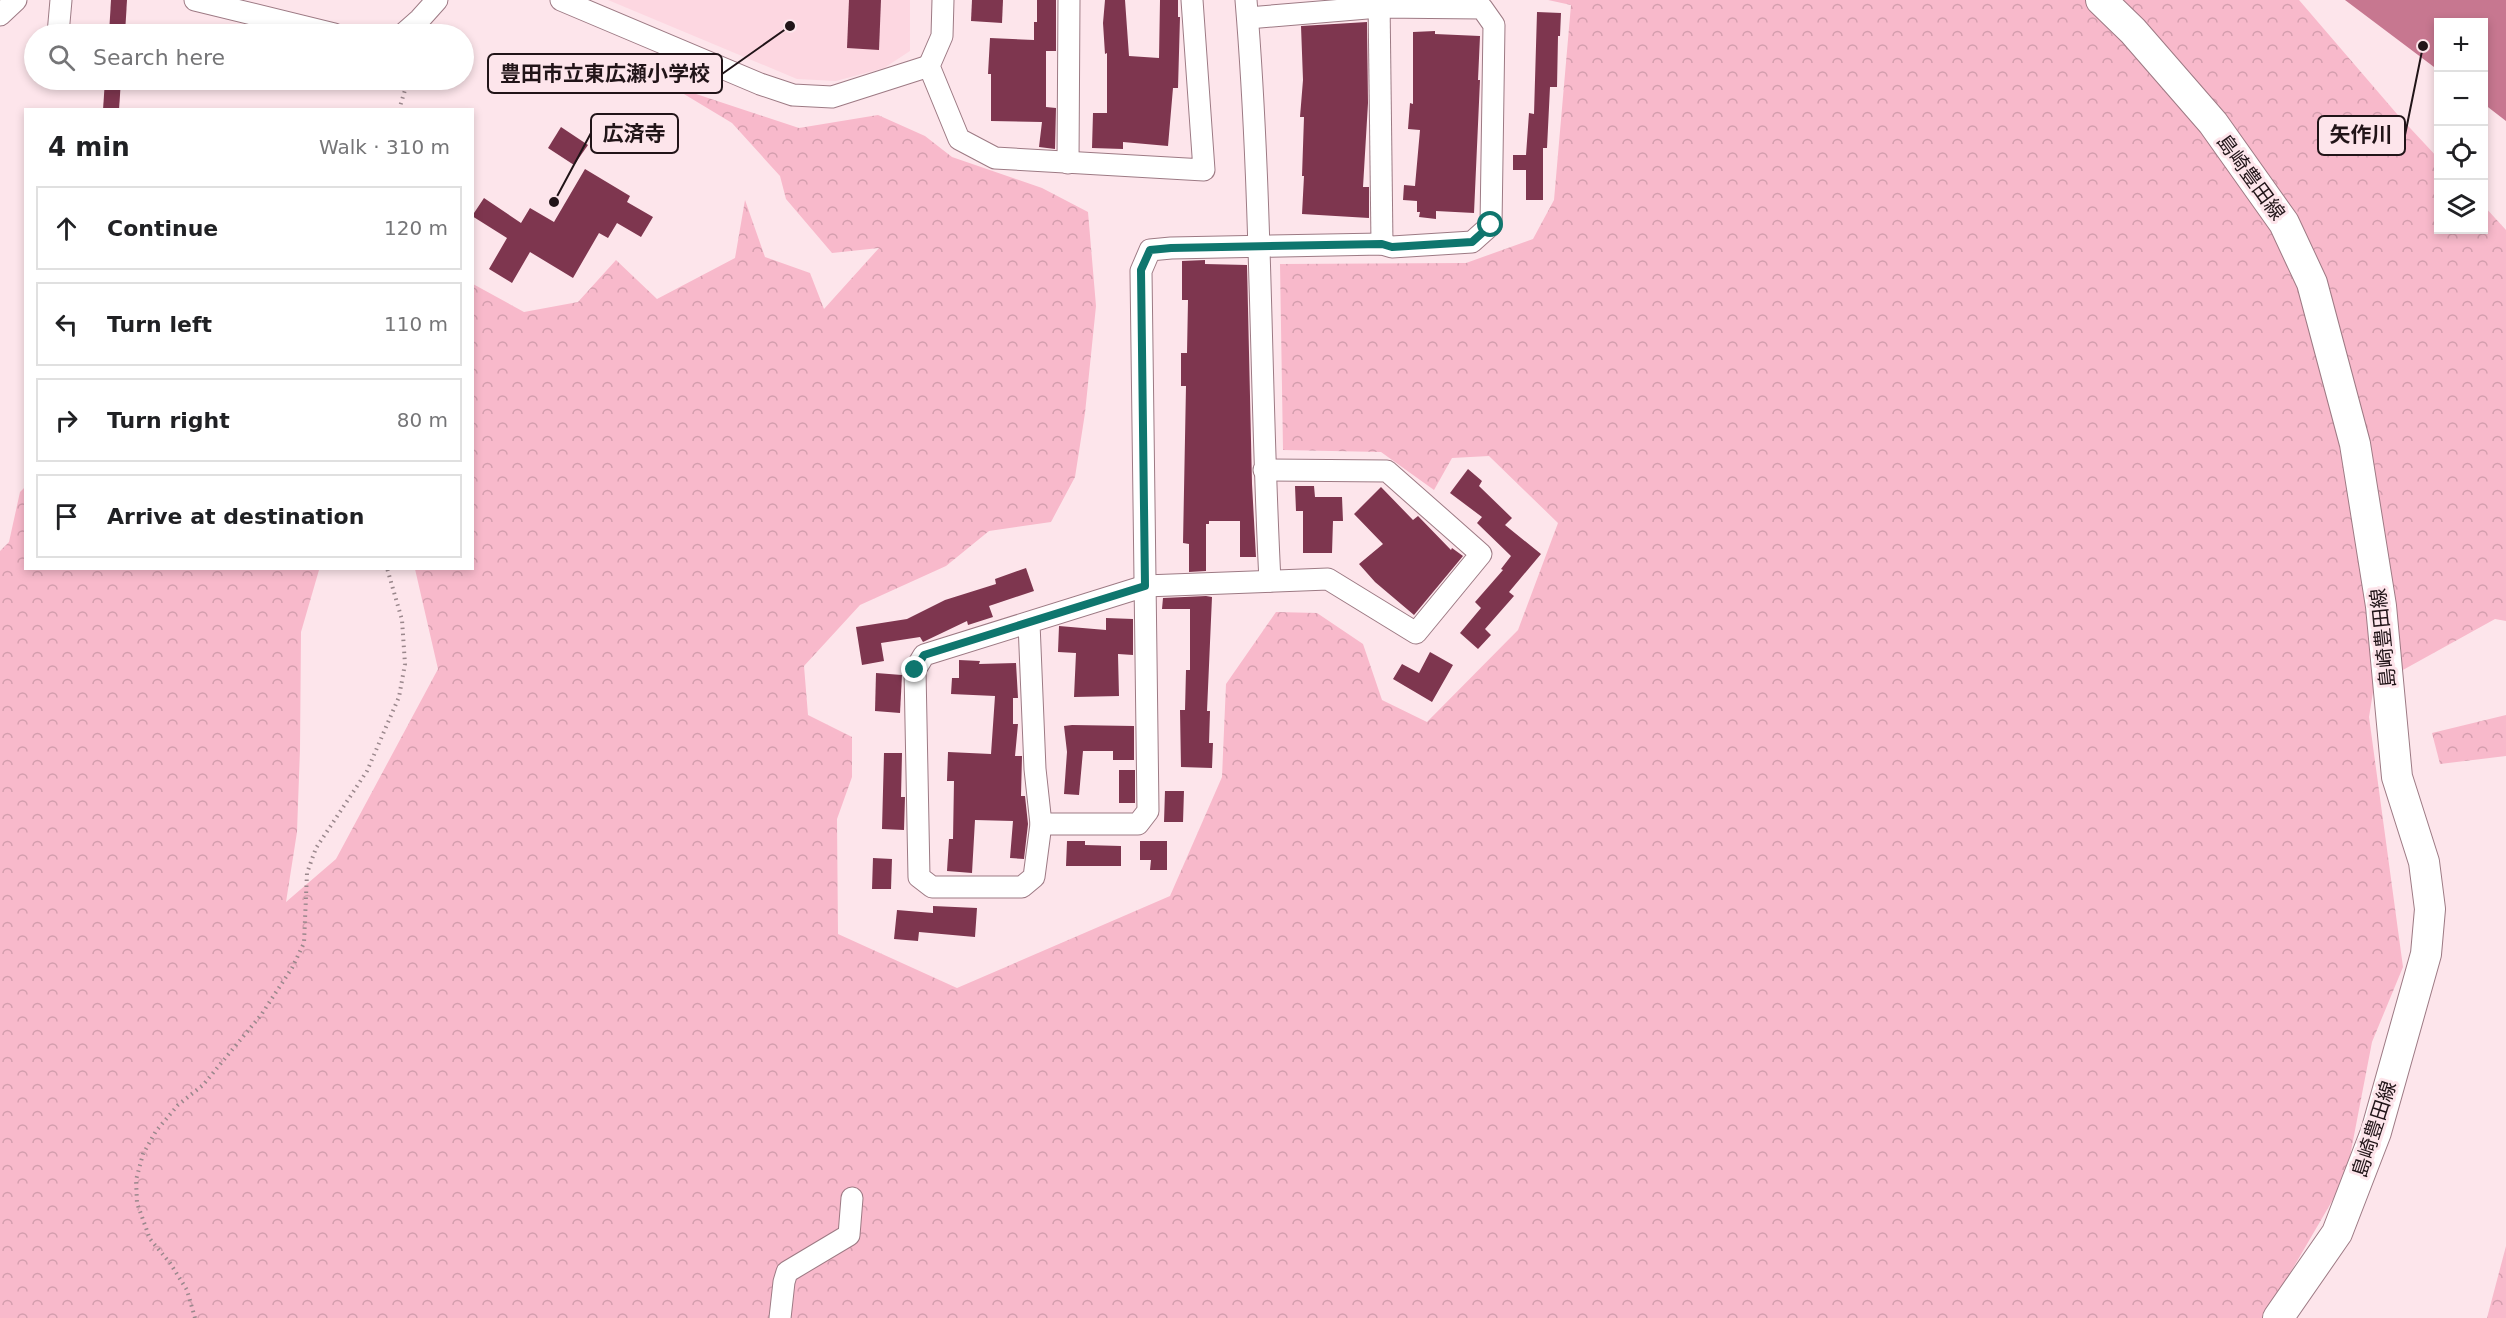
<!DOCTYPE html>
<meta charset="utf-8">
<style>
:root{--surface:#fff;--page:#f6f6f6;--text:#202124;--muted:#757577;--line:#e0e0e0}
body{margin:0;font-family:"DejaVu Sans","Noto Sans JP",sans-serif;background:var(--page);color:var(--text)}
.controls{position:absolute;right:18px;top:18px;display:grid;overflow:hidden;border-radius:0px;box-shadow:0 3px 9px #0003}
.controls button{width:54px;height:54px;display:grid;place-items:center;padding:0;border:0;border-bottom:2px solid var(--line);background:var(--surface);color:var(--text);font:30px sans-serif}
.stop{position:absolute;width:18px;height:18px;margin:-14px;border:4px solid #0f766e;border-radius:50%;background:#fff}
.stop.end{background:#0f766e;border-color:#fff;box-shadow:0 2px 6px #0008}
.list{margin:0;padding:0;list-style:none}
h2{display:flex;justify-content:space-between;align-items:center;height:78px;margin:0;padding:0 24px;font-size:26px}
h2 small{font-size:20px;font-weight:400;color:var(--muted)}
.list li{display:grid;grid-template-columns:39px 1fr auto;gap:18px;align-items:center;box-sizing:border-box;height:84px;margin:0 12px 12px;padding:0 12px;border:2px solid var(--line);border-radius:0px}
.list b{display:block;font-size:22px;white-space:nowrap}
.list em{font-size:20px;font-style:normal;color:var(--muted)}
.icon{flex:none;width:33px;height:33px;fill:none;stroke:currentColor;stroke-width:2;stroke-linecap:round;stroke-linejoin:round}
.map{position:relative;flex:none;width:2506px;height:1318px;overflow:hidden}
.search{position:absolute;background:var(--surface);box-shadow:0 3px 9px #0003;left:24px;top:24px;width:450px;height:66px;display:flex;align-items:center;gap:15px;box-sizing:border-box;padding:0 21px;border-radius:33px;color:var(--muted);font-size:22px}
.panel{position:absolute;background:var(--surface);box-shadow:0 3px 9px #0003;left:24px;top:108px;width:450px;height:462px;border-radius:0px}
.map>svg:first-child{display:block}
.built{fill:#fdd7e1}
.forest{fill:url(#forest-crowns)}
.water{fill:#c77790}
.building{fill:#7e364f}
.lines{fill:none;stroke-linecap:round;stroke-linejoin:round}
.minor-casing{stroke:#9d7a84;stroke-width:23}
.secondary-casing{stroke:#9d7a84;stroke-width:32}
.path{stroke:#9a878c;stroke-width:4;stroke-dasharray:1.5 4.5;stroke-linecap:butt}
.minor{stroke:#fff;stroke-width:21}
.secondary{stroke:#fff;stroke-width:30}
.route{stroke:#0f766e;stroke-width:8}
.labels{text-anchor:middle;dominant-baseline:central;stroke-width:6;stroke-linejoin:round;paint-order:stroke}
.street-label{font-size:20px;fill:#211418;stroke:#fde5eb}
.leader{fill:none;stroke:#211418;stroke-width:2}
.callout-dot{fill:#211418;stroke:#fde5eb;stroke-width:2}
.callout{fill:#fde5eb;stroke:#211418;stroke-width:2}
.callout-label{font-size:21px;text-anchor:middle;font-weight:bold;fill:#211418}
</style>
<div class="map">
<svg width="2506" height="1318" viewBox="0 0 2506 1318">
<defs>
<pattern id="forest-crowns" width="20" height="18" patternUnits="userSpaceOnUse" patternTransform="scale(1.5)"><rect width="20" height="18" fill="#f8b9cb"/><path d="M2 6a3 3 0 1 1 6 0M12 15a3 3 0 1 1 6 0" fill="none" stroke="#d49eae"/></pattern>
</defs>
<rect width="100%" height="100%" fill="#fde5eb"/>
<path class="built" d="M608,0h302v51l-26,17 -48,13 -39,-2z"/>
<g class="forest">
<path d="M1548,0h751l98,114 41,44v72h46v-24l22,24v391l-11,-2 -121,67 -5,31 34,250 -31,75 -26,135 -82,141h-2264v-767l9,-9 11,-50 5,-5 1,81h292l1,2 -18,62 -1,117 -3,83 -11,70 50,-43 102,-190 -23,-100 57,-1 1,-284 51,28 54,-10 38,-42 41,39 78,-41 10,-58 20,57 45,16 14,36 55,-61 -47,5 -46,-54 -6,-23 -48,-53 -63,-38 130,43 79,-13 47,21 27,21 90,31 46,24 8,94 -11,107 -10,64 -24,45 -62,9 -43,35 -86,39 -56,61 4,49 44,22v40l-15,42 1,115 119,54 213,-92 52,-119 4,-93 50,-72 41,1 46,31 19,56 45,22 91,-92 40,-107 -69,-67 -37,2 -18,32 -53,-38 -98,-2 -3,-186 186,-1 67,-24 21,-39 17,-195z"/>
<path d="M2506,715v41l-66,8 -8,-31z"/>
<path d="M2506,1245v73h-19l19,-72z"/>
</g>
<path class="water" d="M2345,0h161v121l-22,-17v-82h-46v48z"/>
<g class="building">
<path d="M111,0h16l-2,34h-16z"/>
<path d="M849,0h32l-2,50 -32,-2z"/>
<path d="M972,0h31l-1,23 -31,-2z"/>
<path d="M1037,0h19v51h-10v56l10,1 -1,41 -16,-2 3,-25 -51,-1v-47h-3l2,-36 44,2v-18h3z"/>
<path d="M1105,0h20l4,56 30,2 1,-58h18v17h2l-2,71h-5l-5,58 -45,-4v7l-31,-1 1,-35h14v-60l-2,1 -2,-31z"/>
<path d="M1537,12l24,1 -1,23h-2l-1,51h-7l-3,61h-4v52h-17v-30h-13v-15h13l3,-42 5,1z"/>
<path d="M1367,22l1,81 -5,84h6v31l-67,-4 2,-38h-2l2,-59h-4l3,-37 -2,-54z"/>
<path d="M1435,31v3l45,2 -2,44h2l-6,133 -38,-2v8l-17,-2 1,-5h-3v-11l-14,-1 1,-15 11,1 5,-56 -12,-1 2,-26 3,1v-72z"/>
<path d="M105,80h16l-2,30h-16z"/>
<path d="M561,127l27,18 -14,20 -26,-17z"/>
<path d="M585,169l45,27 -3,6 26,15 -12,20 -24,-14 -9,15 -9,-5 -26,45 -43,-26 -18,31 -23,-14 18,-31 -35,-22 12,-18 37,25 9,-15 24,14z"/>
<path d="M1205,260v4l42,1 5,219 4,73h-16v-36h-31v3h-3v47l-17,1v-28l-6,-1 3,-157h-5v-33h6l1,-53h-6v-39z"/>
<path d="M1468,469l14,12 -3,5 33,32 -7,7 36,29 -32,38 5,4 -29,33 6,6 -13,14 -18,-16 21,-25 -6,-6 28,-32 -2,-1 10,-13 -34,-33 5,-6 -32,-24z"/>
<path d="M1295,486h19l1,11h27l1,24h-10l-1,32h-29v-42h-7z"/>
<path d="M1381,487l32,33 5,-4 33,34 1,-2 11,8 -49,59 -39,-33 -16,-18 24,-20 -29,-30z"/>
<path d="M1026,568l8,23 -45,15 4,11 -25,8 -1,-4 -44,21 -3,-5 -39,6 3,18 -22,4 -6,-38 51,-8 38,-19 51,-16 -1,-5z"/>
<path d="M1206,596l6,1 -5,114h3l-1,32h4l-1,25 -31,-1 -1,-57h5l1,-40h4v-61h-28l1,-11z"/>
<path d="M1106,618l27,1v36l-15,-1 1,42 -45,1 2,-44 -18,-1 1,-26 47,4z"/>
<path d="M1430,652l23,13 -21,37 -39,-23 9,-15 17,9z"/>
<path d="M959,660l21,1 -1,3 37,-1 2,35h-5v26h5l-3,32h7l-1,40h4l3,28 -4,35 -14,-1 3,-37 -38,-1 -3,53 -25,-2 2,-32h4l1,-58h-7l1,-29 43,2 4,-58 -44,-2 1,-16h7z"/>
<path d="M876,673l26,2 -2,38 -25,-2z"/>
<path d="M1072,725l62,1v34h-21v-9h-30l-4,44 -15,-1 3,-42 -3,-26z"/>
<path d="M884,753h18l-1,44h4l-1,33 -22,-1z"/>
<rect x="1119" y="770" width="16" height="33"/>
<path d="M1165,791h19l-1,31h-19z"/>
<path d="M1067,841h18v4l36,1v20h-55z"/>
<path d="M1140,841h27v29h-17l1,-10h-11z"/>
<path d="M873,858l19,1 -1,30h-19z"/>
<path d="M933,906l44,2 -2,29 -56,-5 -1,9 -24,-2 3,-29 36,3z"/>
</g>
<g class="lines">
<defs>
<g id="minor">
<path d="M195,0l139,34"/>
<path d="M561,0l199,84 33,11 39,2 97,-31"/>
<path d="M943,0l-1,36 -13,30 30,73 36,19 209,12 -12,-170"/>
<path d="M1246,0c16,193 14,387 24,581"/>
<path d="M1379,0l3,244"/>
<path d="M0,15l16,-15"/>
<path d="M58,34l3,-34"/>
<path d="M403,34l17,-15 17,-19"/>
<path d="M1068,163l1,-163"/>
<path d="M1029,623l6,146 6,55 -7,53 -12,10h-90l-13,-10 -4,-207 9,-15 221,-69 183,-7 88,54 65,-79 -94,-83 -123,-1"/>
<path d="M1041,824h97l10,-13 -7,-540 9,-21 21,-2 211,-4 10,3 80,-5 19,-17 3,-200 -12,-17 -103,-1 -131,11"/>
<path d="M780,1318l4,-36 3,-10 62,-37 3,-37"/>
</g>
<path id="secondary" d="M2101,0l32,31 80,92 71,100 28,60 43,161 26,162 16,171 27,85 6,47 -4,45 -50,178 -39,101 -59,85"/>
</defs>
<use href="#minor" class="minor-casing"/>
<use href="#secondary" class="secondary-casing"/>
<g class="path">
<path d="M399,110l9,-30"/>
<path d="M195,1318l-8,-28 -17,-27 -20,-24 -13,-36 -1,-23 7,-26 13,-23 22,-26 25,-20 58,-70 31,-47 12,-25 3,-70 9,-25 51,-77 32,-74 6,-33 -3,-44 -15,-52"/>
</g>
<use href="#minor" class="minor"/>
<use href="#secondary" class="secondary"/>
</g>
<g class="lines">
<path class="route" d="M915,670l9,-15 221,-69 -4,-316 9,-20 21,-2 211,-4 10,3 80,-5 19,-17"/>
</g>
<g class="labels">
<g class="street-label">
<text transform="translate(2251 177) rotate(54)">島崎豊田線</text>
<text transform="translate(2383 638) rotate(-96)">島崎豊田線</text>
<text transform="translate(2374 1129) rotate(-72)">島崎豊田線</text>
</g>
</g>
<path class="leader" d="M790 26L722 74M554 202L591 133M2423 46L2405 135"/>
<g class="callout-dot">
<circle cx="790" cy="26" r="6"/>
<circle cx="554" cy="202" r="6"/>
<circle cx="2423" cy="46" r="6"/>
</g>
<g class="callout">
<rect x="488" y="54" width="234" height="39" rx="6"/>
<rect x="591" y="114" width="87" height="39" rx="6"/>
<rect x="2318" y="116" width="87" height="39" rx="6"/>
</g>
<g class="callout-label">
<text x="605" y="81">豊田市立東広瀬小学校</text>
<text x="634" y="141">広済寺</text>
<text x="2361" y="142">矢作川</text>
</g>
</svg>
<div class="controls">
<button>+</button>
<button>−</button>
<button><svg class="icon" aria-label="locate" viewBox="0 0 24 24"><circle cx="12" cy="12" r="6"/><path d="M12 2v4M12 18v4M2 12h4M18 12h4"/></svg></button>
<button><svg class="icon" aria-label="layers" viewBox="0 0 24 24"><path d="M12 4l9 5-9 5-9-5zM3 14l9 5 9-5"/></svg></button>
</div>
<div class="stop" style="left:1491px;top:225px"></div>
<div class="stop end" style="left:915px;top:670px"></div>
<div class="search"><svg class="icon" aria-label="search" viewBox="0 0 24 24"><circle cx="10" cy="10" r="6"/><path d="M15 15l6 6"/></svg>Search here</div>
<section class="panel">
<h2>4 min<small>Walk · 310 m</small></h2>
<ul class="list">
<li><svg class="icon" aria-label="ahead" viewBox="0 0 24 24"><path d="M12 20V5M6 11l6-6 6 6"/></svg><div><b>Continue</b></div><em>120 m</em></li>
<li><svg class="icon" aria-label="left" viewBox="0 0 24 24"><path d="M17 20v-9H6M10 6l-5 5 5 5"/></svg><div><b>Turn left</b></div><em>110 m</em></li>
<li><svg class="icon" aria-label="right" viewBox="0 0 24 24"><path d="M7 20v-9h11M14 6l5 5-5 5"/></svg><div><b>Turn right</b></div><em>80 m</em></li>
<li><svg class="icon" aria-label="arrive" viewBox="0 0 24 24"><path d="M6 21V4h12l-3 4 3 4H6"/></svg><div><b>Arrive at destination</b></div></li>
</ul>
</section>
</div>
